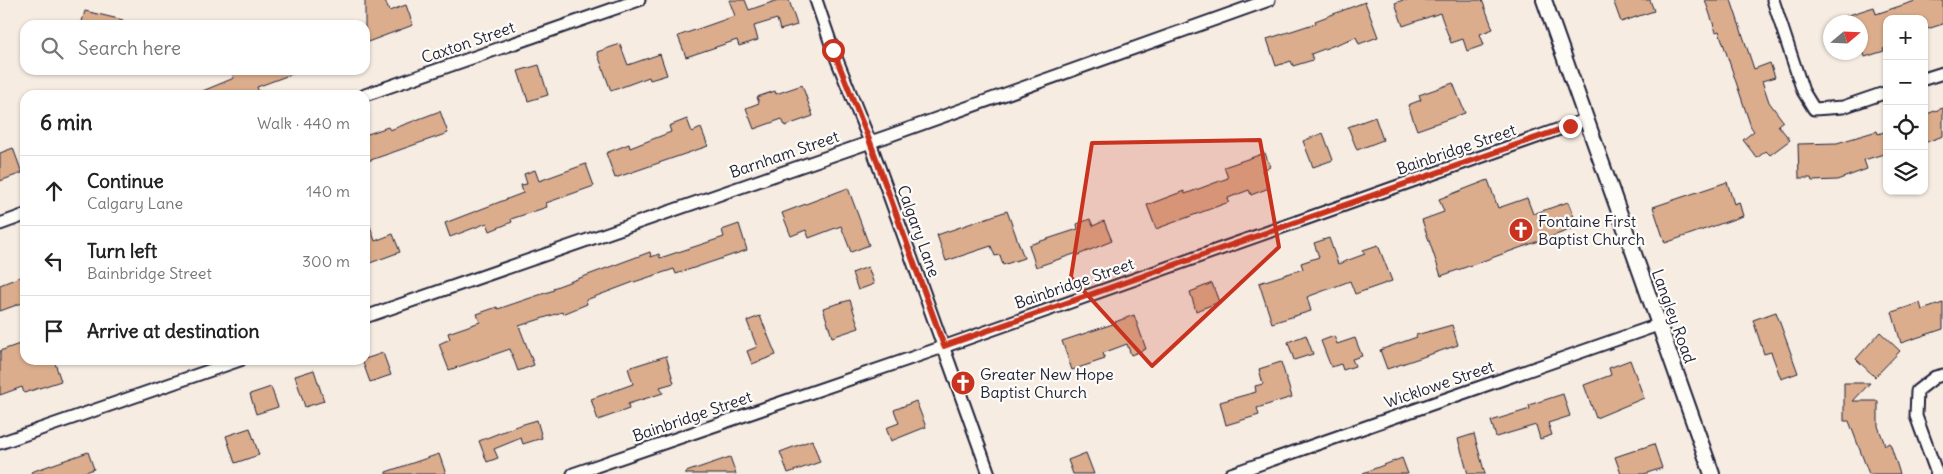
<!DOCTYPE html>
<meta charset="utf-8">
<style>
:root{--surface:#fff;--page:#f6f6f6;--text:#222;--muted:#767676;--line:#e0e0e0}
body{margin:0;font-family:Delius,sans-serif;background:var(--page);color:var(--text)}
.controls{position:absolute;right:15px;top:15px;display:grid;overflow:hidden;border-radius:10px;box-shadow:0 1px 4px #0004}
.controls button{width:45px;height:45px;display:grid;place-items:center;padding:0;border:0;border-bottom:1px solid var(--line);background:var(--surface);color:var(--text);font:25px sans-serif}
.compass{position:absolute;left:1823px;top:15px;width:45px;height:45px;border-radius:50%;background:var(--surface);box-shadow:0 1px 4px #0004;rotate:71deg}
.stop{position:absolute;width:15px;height:15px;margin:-11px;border:4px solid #c8321e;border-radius:50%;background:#fff}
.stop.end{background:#c8321e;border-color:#fff;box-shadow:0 1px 5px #0008}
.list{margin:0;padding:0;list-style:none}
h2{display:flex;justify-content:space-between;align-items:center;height:65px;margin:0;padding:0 20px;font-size:21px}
h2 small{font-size:16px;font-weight:400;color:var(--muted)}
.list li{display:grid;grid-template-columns:32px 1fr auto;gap:15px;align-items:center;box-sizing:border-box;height:70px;padding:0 20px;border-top:1px solid var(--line)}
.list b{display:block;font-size:19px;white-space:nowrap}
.list p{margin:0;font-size:16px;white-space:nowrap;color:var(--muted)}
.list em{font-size:16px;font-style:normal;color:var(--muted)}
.icon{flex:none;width:28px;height:28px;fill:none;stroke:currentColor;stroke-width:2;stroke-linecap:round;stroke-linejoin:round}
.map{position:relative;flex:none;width:1943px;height:474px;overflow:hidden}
.search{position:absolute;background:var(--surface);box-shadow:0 1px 4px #0004;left:20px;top:20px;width:350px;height:55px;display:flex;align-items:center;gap:12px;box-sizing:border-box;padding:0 18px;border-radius:15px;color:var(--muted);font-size:19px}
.panel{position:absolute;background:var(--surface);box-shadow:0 1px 4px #0004;left:20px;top:90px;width:350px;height:275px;border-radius:15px}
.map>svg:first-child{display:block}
.building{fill:#dbad8c;stroke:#22223b}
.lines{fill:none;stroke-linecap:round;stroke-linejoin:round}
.minor-casing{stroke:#22223b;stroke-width:15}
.tertiary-casing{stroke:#22223b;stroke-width:18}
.minor{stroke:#fdfcf7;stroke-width:11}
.tertiary{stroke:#fdfcf7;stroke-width:14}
.route{stroke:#c8321e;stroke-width:6}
.marked{fill:#c8321e;fill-opacity:0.2;stroke:#c8321e;stroke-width:4;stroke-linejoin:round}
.labels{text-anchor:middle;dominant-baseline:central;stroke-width:4.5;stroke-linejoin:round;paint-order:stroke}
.street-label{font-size:16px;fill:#22223b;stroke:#fdfcf7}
.poi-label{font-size:16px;fill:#22223b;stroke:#fdfcf7;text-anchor:start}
</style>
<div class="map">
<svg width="1943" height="474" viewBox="0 0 1943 474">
<rect width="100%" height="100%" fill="#f6ece2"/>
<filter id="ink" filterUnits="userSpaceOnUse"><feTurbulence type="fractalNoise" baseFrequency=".02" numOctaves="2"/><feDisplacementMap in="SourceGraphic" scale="10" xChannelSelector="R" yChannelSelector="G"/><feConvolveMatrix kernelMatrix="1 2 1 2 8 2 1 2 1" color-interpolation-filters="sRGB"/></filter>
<g filter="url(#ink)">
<g class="building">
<path d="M365,0h20l4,11 17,-6 7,20 -48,18z"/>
<path d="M729,0h16l4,10 29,-10h11l8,25 -17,5 -3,-11 -23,7 4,14 -19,6 -2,-6 -51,17 -8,-21 57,-20z"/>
<path d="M1403,0h79l11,29 -13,5 4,11 -17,6 -4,-12 -12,4 -11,-30 -37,13 -8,-23z"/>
<path d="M1613,0h37l4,11 -33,11z"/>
<path d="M1705,0h26l23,69 16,-6 5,14 -13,4 7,21 14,19 -5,4 12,15 -20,15 -4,-4 -9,7 -14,-18 11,-9 -3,-4 -32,-96 -3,1z"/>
<path d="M1918,0h25v24l-19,6v-11h-37v29l-4,1 1,2 -19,6 -1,-4 -4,2v-33h-27v-2l41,-13 2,7z"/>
<path d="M1365,2l13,35 -19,7 -3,-7 -45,17 2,6 -20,6 -2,-5 -15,5 -9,-27 49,-16 -1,-2z"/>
<path d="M85,11l38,9 -1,5h-41z"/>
<path d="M620,44l8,21 32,-11 7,21 -17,5 -1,-3 -38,14 -14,-39z"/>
<path d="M539,65l9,30 -20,6 -10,-30z"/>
<path d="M231,70h69v1l-43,16 3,8h-67l41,-17z"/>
<path d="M1453,83l12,30 -48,17 -9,-25 13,-5 -2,-5z"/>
<path d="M802,85l11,31 -28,10 -3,-7 -28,10 -8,-21 13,-5 -2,-6 18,-6 1,3z"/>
<path d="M1943,108v28l-19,7v-28z"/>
<path d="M440,111l8,22 -83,29v-27l23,-8 2,3z"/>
<path d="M1375,117l8,23 -26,10 -9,-23z"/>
<path d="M687,119l5,13 9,-4 7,18 -93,32 -9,-25 23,-9 1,4 41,-16 -2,-6z"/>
<path d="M1877,131l1,3 9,-3v22l-23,7 3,9 -30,11 -25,1 -1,-3h-12l-1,-34 39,-1z"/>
<path d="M1323,133l10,27 -20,7 -10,-26z"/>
<path d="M13,148l9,25 -22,8v-28z"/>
<path d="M1265,153l5,14 -8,3 7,18 -18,7 -2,-5 -21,8 1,4 -73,27 -9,-24 37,-14 1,3 43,-16 -4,-11z"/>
<path d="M586,164l8,22 -48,17 1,4 -36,12 1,3 -22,9 -3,-8 -37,14 -5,-14 78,-30 -2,-8 6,-1 -3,-10 11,-4 4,11z"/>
<path d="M1488,180l10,28 29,-10 6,16 35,-12 10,25 -137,49 -19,-56 22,-8 -5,-13z"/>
<path d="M1727,182l7,22 5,-2 4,14 -78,27 -12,-36z"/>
<path d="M848,188l21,57 -18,7 -10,-26 -32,12 -3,-8 -15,6 -9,-23z"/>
<path d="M1007,211l17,47 -21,7 -3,-10 -5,1 -4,-10 -45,15 -9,-26z"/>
<path d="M367,217l8,24 18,-7 7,18 -30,11 -5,-15v-30z"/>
<path d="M1090,219l3,7 11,-5 8,20 -34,14 -1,-2 -41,14 -7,-22 49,-16 -1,-5z"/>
<path d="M739,224l8,26 -71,24 -2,-5 -43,14 -45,17 1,4 -24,10 -1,-2 -43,14 15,39 -16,6 -8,-22 -61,21 -10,-26 11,-5 -2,-6 32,-11 -3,-8 20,-7 1,2 56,-19 -1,-2 97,-36 1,5 8,-3 1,4 64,-21 -2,-7z"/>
<path d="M1329,238l9,26 27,-10 -2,-4 15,-5 14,36 -37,13 -5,-13 -43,16 4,14 -39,12 -13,-40 44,-14 -2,-6 18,-6 -5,-14z"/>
<path d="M868,267l6,17 -16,6 -6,-17z"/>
<path d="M25,275v27l-25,9v-26z"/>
<path d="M1212,283l7,19 -23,9 -6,-19z"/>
<path d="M850,300l9,28 -27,9 -9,-29z"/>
<path d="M1920,303l2,7 21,-7v26l-42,14 -9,-31z"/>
<path d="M1776,312l22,61 -17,6 -10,-27 -7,2 -11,-34z"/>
<path d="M1134,315l12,34 -15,6 -4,-11 -24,9 2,6 -33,11 -10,-29 54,-18 -1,-1z"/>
<path d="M760,316l16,39 -24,9 -5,-13 10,-4 -10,-26z"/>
<path d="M1452,325l6,20 -71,24 -7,-19 37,-13 -1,-2z"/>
<path d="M1880,332l20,19 -25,26 -19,-18z"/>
<path d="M1306,335l7,19 -19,6 -6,-18z"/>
<path d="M1334,336l3,8 18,-6 7,18 -10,3 3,7 -12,4 -2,-6 -10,3 -10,-26z"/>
<path d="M25,342v18h29l7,21 -37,12 -2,-6 -22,8v-44z"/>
<path d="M383,353l8,22 -21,7 -8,-22z"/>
<path d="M666,356l8,27 -14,4 3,6 -35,11 1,5 -31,11 -7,-21 42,-15 -5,-16z"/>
<path d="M1630,360l14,38 -48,20 -12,-33 27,-10 -2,-7z"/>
<path d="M1281,362l11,35 -35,11 2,7 -33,10 -6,-23 36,-10 -1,-6 8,-2 -4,-15z"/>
<path d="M314,370l10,31 -19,6 -10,-31z"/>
<path d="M1844,383h26l-17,18h25v25l7,19 5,-2 10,31h-31l-20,-53h-5z"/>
<path d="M271,387l7,20 -22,7 -6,-20z"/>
<path d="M1563,394l7,22 -22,7 4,12 -12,4 -4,-14 -40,12 -5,-16 39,-12 -1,-4z"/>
<path d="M916,401l10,26 -35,14 -5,-13 13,-5 -5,-13z"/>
<path d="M537,420l5,18 -19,6 -2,-6 -27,11 4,9 -11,4 -8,-21 38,-15z"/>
<path d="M250,428l9,27 -24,8 -9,-27z"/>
<path d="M1474,434l11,40h-17l-10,-35z"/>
<path d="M812,440l8,22 -32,11 -8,-21z"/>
<path d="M1654,444l8,24 -18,6h-23l-6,-17z"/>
<path d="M88,452l6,17 -14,5h-48l-1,-2z"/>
<path d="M1086,453l8,21h-21l-5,-14z"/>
<path d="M439,454l7,20h-60v-2z"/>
<path d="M730,457l6,17h-50v-2z"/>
<path d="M1402,458l6,16h-44l-1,-1z"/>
</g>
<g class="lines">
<defs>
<g id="minor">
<path d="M816,0l17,50 37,92 119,332"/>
<path d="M1773,0l30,91 11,18 29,-2 44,-15"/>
<path d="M1924,79l19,-6"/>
<path d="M365,95l274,-95"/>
<path d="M0,224l25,-9"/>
<path d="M365,317l523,-181 381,-136"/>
<path d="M0,443l240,-83"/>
<path d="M573,474l353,-121 659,-233"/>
<path d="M1231,474l427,-149"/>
<path d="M1937,474l-21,-58 1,-25 18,-14 8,-2"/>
</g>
<path id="tertiary" d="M1544,0l168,474"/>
</defs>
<use href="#minor" class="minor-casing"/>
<use href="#tertiary" class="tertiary-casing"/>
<use href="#minor" class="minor"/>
<use href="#tertiary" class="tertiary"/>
</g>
</g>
<g class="lines" filter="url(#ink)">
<path class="route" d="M833,50l37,92 74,204 626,-220"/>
</g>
<path class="marked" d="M1260,140l19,107 -127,119 -81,-89 21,-134z"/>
<defs>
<symbol id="church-disc" viewBox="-11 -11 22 22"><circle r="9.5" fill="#c8321e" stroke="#fdfcf7"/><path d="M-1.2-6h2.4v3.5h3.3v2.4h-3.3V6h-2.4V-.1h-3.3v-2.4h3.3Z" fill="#fff"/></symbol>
</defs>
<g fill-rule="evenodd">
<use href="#church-disc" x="1507" y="216" width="28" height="28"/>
<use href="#church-disc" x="949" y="369" width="28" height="28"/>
</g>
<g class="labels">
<g class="street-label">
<text transform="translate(468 42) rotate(-19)">Caxton Street</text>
<text transform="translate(1456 149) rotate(-19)">Bainbridge Street</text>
<text transform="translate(784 154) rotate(-19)">Barnham Street</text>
<text transform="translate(919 231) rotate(70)">Calgary Lane</text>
<text transform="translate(1074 283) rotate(-19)">Bainbridge Street</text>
<text transform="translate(1674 316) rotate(70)">Langley Road</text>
<text transform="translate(1439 384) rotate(-19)">Wicklowe Street</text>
<text transform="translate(692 416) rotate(-19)">Bainbridge Street</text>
</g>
<g class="poi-label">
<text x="1538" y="221">Fontaine First<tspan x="1538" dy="18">Baptist Church</tspan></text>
<text x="980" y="374">Greater New Hope<tspan x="980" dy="18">Baptist Church</tspan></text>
</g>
</g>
</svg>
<div class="controls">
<button>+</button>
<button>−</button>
<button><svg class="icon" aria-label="locate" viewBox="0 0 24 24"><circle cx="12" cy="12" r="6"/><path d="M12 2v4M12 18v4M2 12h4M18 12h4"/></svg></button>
<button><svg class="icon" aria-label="layers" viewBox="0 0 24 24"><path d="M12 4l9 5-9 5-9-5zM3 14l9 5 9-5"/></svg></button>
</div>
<svg class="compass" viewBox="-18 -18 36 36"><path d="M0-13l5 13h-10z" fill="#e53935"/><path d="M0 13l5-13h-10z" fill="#767676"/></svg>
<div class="stop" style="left:833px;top:50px"></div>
<div class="stop end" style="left:1570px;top:126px"></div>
<div class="search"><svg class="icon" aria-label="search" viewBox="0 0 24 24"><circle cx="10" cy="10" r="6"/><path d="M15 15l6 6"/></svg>Search here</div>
<section class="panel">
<h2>6 min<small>Walk · 440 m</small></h2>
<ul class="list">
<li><svg class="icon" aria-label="ahead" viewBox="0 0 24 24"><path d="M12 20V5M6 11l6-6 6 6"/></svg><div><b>Continue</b><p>Calgary Lane</p></div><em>140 m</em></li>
<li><svg class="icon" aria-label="left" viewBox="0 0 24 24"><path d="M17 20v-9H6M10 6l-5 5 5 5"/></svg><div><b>Turn left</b><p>Bainbridge Street</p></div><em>300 m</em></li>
<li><svg class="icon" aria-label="arrive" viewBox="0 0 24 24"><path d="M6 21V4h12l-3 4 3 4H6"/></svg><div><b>Arrive at destination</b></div></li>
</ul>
</section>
</div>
